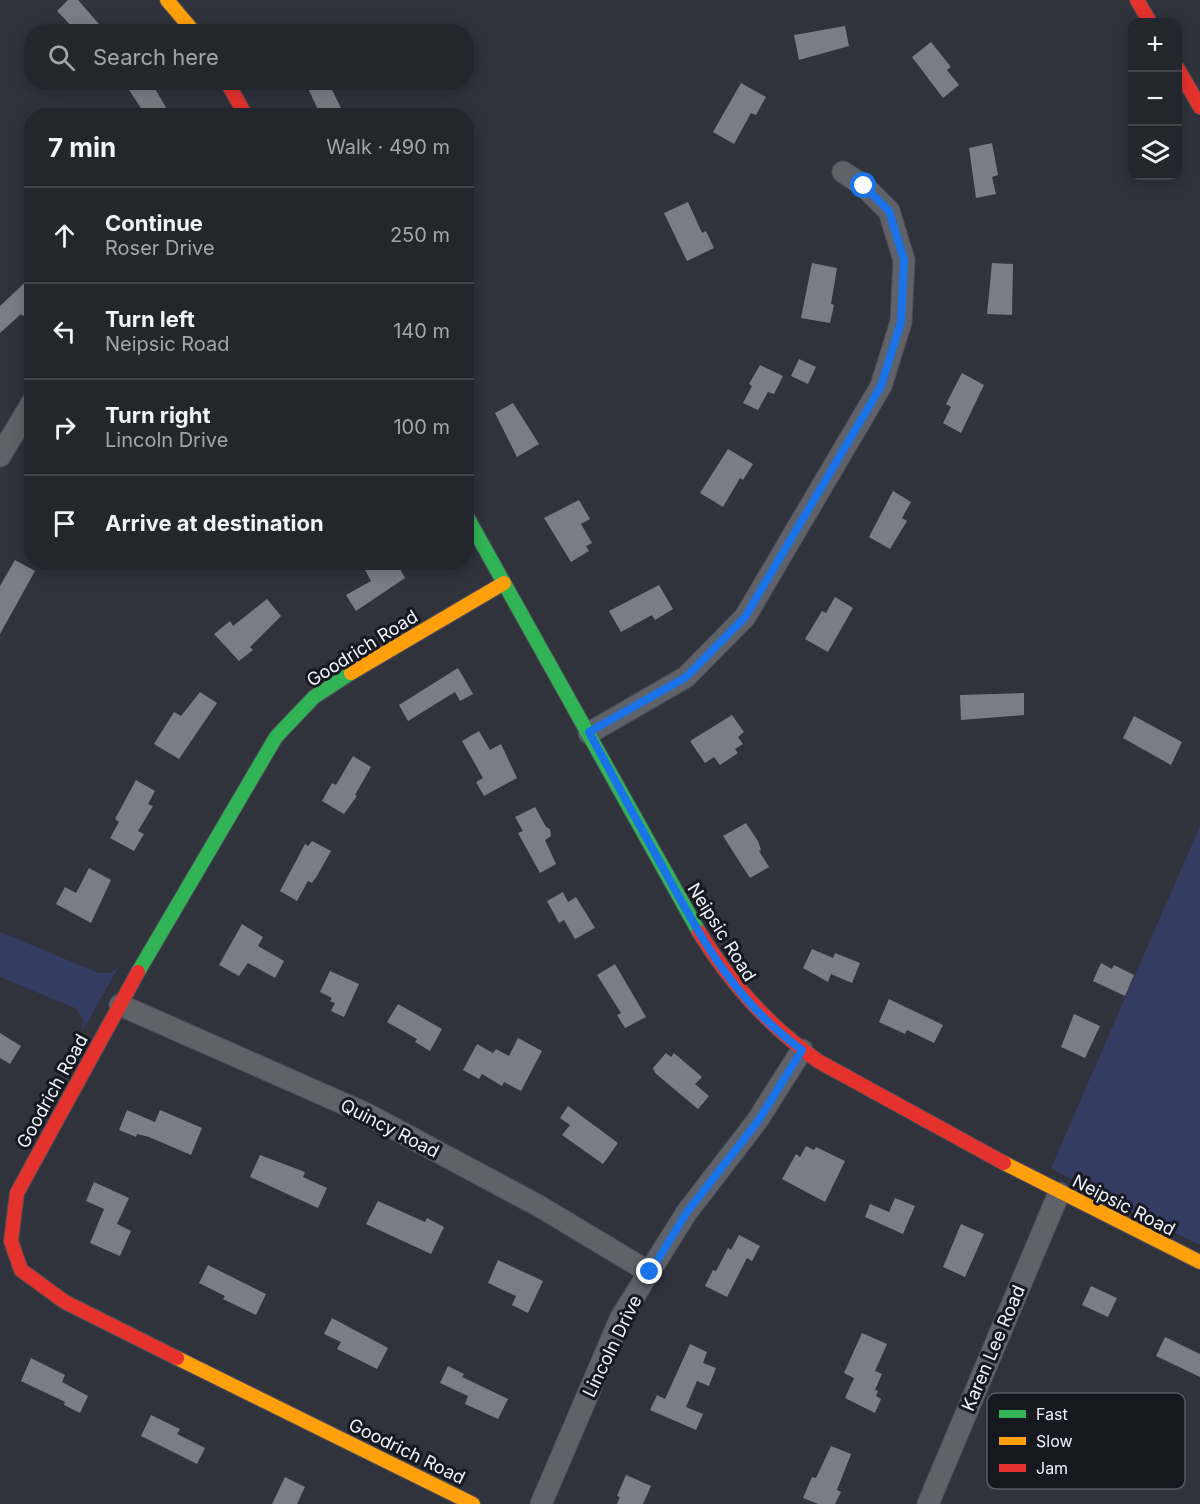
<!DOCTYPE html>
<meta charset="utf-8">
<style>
:root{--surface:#24262d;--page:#2c2e35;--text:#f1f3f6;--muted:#a3a5aa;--line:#414349}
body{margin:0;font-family:Inter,sans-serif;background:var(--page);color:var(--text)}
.controls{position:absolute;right:18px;top:18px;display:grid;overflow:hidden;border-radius:12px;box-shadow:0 3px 15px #0003}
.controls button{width:54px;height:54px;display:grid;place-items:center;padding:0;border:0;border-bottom:2px solid var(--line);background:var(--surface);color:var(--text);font:30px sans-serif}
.stop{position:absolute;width:18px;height:18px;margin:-14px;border:4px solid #1a73e8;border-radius:50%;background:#fff}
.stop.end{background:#1a73e8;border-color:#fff;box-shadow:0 2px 6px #0008}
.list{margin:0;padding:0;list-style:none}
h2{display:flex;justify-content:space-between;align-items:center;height:78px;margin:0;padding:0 24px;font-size:26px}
h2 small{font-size:20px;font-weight:400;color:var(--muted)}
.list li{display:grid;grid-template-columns:39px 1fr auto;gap:18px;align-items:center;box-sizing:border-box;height:96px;padding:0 24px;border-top:2px solid var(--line)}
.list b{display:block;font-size:22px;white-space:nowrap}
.list p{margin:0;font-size:20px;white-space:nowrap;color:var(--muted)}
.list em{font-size:20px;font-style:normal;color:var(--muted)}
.icon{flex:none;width:33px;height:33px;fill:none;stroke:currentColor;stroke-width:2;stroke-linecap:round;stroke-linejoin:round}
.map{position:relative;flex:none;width:1200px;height:1504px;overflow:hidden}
.search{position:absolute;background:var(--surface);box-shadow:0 3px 15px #0003;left:24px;top:24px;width:450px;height:66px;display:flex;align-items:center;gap:15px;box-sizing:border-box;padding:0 21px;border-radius:24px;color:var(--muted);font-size:22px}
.panel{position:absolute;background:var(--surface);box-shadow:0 3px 15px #0003;left:24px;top:108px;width:450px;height:462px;border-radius:24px}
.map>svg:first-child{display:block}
.green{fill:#343c62}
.building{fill:#7b7d86}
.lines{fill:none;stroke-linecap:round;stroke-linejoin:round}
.street-casing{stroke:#4d4e57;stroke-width:23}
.fast-casing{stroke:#4d4e57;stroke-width:16}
.slow-casing{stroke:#4d4e57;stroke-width:16}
.jam-casing{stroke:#4d4e57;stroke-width:16}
.street{stroke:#5f6269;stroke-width:21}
.fast{stroke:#30b455;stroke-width:14}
.slow{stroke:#ff9f0a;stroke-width:14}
.jam{stroke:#e5322d;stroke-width:14}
.route{stroke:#1a73e8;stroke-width:8}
.labels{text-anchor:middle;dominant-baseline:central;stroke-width:6;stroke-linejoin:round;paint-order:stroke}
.street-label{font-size:18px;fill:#f1f3fd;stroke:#161820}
.key{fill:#161820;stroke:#585a62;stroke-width:1.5}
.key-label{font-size:16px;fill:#f1f3fd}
</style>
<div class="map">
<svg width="1200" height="1504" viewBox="0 0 1200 1504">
<rect width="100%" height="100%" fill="#30323c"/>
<g class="green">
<path d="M1200,826v419l-75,-36 -74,-41z"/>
<path d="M0,932l99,41h11l9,-7 -37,66 1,-14 -8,-10 -75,-31z"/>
</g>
<g class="building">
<path d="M68,0h10l28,32h-29l-20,-21z"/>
<path d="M845,26l4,20 -50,14 -5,-25z"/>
<path d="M931,42l20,25 -4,3 12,15 -16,13 -31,-41z"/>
<path d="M124,82h27l20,34h-25z"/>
<path d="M305,82h23l14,28 -11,6h-10z"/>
<path d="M741,83l25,14 -10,18 -5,-2 -17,31 -21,-12z"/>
<path d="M992,143l6,32 -6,2 4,17 -20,4 -7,-50z"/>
<path d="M688,202l14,31 4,-2 8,17 -27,13 -23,-48z"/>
<path d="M812,263l25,5 -6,36 3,1 -4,18 -29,-5z"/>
<path d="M992,263l21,1 -1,51 -25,-1z"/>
<path d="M32,276v32l-9,8 -2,-2 -21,19v-27z"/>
<path d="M799,359l17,8 -8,17 -17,-8z"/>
<path d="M760,365l23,11 -9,18 -6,-2 -10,18 -15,-7 9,-17 -3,-2z"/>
<path d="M962,373l22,12 -23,48 -18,-10 8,-16 -5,-3z"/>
<path d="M513,403l26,41 -22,13 -22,-44z"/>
<path d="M728,449l25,15 -10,16 -3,-2 -17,29 -23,-14z"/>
<path d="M893,491l18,11 -9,16 5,3 -17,28 -21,-12z"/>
<path d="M579,500l11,19 -9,5 11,19 -6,3 3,5 -18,11 -27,-44z"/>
<path d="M15,560l20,11 -35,63v-48z"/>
<path d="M361,562h35l9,16 -49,33 -10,-16 25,-14z"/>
<path d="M659,585l14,24 -18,11 -3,-5 -31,17 -12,-21z"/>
<path d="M835,597l18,11 -25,44 -23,-13 17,-28 4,2z"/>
<path d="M267,599l14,17 -31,31 3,3 -14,11 -25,-27 16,-13 3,5z"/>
<path d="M458,668l15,26 -13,7 -5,-9 -47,29 -9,-16z"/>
<path d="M200,692l17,11 -38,56 -25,-15 20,-32 7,4z"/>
<path d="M1024,693v22l-63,5 -1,-25z"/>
<path d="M732,715l12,17 -6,5 5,7 -8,5 3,4 -18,12 -6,-8 -9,6 -15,-22z"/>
<path d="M1134,716l48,26 -11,23 -48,-27z"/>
<path d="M479,731l11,19 11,-6 16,34 -33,18 -8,-14 7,-4 -21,-37z"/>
<path d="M353,756l18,11 -16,28 2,1 -13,18 -22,-13 10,-18 4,2z"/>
<path d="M136,780l19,11 -7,13 5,2 -15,25 6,3 -10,17 -24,-13 9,-16 -4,-3z"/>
<path d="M535,807l11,20 4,2 1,7 -6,4 11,24 -16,9 -22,-40 5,-2 -8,-14z"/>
<path d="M746,823l12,18 3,9 -2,1 10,16 -19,11 -27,-42z"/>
<path d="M312,841l19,10 -14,25 -5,7 -4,-2 -11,20 -17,-10 25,-47 3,2z"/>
<path d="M89,868l22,12 -20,43 -35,-19 9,-17 11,6z"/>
<path d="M563,892l5,10 8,-5 19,31 -20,11 -11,-19 -5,3 -12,-22z"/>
<path d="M242,924l21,13 -5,9 26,15 -9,17 -27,-15 -9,13 -20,-11z"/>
<path d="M812,949l21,9 2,-5 25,10 -8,20 -21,-9 -3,8 -25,-14z"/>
<path d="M1101,963l11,6 2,-4 20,10 -9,21 -32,-15z"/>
<path d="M615,964l31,53 -21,11 -8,-13 4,-2 -24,-38z"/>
<path d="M330,971l29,13 -15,33 -13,-6 4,-8 -5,-2 2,-3 -12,-6z"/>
<path d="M889,999l54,26 -9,18 -27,-13 -2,4 -26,-12z"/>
<path d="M398,1004l44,25 -12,22 -15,-9 2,-3 -30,-17z"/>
<path d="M1074,1014l26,12 -15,32 -24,-11z"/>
<path d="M0,1033l21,13 -11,18 -10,-6z"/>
<path d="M518,1038l24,13 -21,40 -17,-9 -2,4 -20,-12 -3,5 -16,-9 14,-26 16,9 3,-4 13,7z"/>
<path d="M666,1053l5,4 3,-4 28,24 -7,7 14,12 -11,13 -43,-36 -2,-5z"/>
<path d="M568,1106l50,37 -15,21 -41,-29 8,-10 -10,-7z"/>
<path d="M127,1110l28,12 5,-12 42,18 -11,27 -42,-18 -12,-3 -1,3 -17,-7z"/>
<path d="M806,1146l8,4 2,-3 29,14 -20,41 -43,-23 14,-25 4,3z"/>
<path d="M260,1155l45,17 -2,5 24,11 -9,20 -68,-31z"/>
<path d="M94,1182l35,16 -12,26 14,7 -11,25 -30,-13 14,-34 -18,-8z"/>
<path d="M895,1198l20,8 -12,28 -38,-17 5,-13 19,8z"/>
<path d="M378,1201l47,21 2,-4 17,9 -13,27 -65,-30z"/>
<path d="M961,1224l23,10 -19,43 -22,-10z"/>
<path d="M739,1235l21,11 -8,15 -5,-3 -20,39 -22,-11 8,-16 3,1 12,-23 3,2z"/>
<path d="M498,1260l45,21 -15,32 -16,-8 4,-9 -28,-13z"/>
<path d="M208,1265l58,29 -10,21 -33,-16 2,-3 -26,-13z"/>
<path d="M1091,1286l26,12 -9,19 -26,-12z"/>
<path d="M332,1318l56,30 -11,21 -40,-20 4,-7 -17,-8z"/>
<path d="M862,1333l25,11 -12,27 7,3 -7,16 3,1 -2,5 5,3 -6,14 -30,-15 9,-20 -10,-5z"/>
<path d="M1165,1337l35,17v23l-44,-21z"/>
<path d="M690,1344l17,8 -4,11 13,5 -7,18 -12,-5 -11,26 17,7 -7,16 -46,-20 7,-15 8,4z"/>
<path d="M31,1358l34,17 -3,7 26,14 -8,17 -16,-8 1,-3 -44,-21z"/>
<path d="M448,1366l16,8 -2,3 46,22 -10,20 -33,-15 3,-8 -28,-13z"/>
<path d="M151,1415l29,14 -3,5 28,14 -8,16 -56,-28z"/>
<path d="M831,1446l20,8 -14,36 4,2 -6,12h-17l-15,-6 9,-21 4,1z"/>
<path d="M626,1475l25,11 -8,18h-26l3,-7 -3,-1z"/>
<path d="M285,1477l20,10 -8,17h-25z"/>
</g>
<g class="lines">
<defs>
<g id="street">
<path d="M0,456l32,-53"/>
<path d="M589,733l97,-56 59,-60 136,-231 20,-64 3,-62 -15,-49 -25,-25 -21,-14"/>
<path d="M120,1005l247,109 172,92 110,66"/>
<path d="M541,1504l80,-187 66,-105 70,-91 45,-71"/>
<path d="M928,1504l131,-311"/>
</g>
<g id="fast">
<path d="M466,515l233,417"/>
<path d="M138,972l138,-235 38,-40 37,-24"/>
</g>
<g id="slow">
<path d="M167,0l27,32"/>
<path d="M351,673l153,-90"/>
<path d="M1004,1163l196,99"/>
<path d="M177,1358l296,146"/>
</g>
<g id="jam">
<path d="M1137,0l13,22"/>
<path d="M1178,69l22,38"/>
<path d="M227,82l19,34"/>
<path d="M699,932c32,52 69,93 119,129l186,102"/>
<path d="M138,972l-121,221 -6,48 10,29 44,32 112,56"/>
</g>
</defs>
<use href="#street" class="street-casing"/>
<use href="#fast" class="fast-casing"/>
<use href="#slow" class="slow-casing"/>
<use href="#jam" class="jam-casing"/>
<use href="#street" class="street"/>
<use href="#fast" class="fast"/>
<use href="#slow" class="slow"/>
<use href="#jam" class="jam"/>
</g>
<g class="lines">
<path class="route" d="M650,1272l37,-60 71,-91 44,-71c-69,-50 -100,-111 -140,-184 -25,-45 -49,-89 -73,-134l97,-55 59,-60 136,-231 20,-64 3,-62 -15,-49 -25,-25"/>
</g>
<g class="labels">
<g class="street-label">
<text transform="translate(362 648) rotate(-32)">Goodrich Road</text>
<text transform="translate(722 932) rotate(58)">Neipsic Road</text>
<text transform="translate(52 1091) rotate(-61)">Goodrich Road</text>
<text transform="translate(390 1128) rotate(27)">Quincy Road</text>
<text transform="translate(1124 1205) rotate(27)">Neipsic Road</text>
<text transform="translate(612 1346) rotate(-64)">Lincoln Drive</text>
<text transform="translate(993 1348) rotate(-67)">Karen Lee Road</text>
<text transform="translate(407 1451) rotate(26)">Goodrich Road</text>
</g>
</g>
<rect x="987" y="1393" width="198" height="96" rx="9" class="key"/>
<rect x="999" y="1410" width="27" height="8" fill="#30b455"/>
<rect x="999" y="1437" width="27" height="8" fill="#ff9f0a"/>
<rect x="999" y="1464" width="27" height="8" fill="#e5322d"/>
<g class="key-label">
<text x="1036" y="1420">Fast</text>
<text x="1036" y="1447">Slow</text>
<text x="1036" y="1474">Jam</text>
</g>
</svg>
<div class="controls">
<button>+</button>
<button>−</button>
<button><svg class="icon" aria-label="layers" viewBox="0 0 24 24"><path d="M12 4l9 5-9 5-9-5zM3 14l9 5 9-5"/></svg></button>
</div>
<div class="stop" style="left:864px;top:186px"></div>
<div class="stop end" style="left:650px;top:1272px"></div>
<div class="search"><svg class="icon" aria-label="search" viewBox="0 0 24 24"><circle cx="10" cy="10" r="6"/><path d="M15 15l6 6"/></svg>Search here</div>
<section class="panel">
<h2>7 min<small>Walk · 490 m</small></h2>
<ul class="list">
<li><svg class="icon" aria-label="ahead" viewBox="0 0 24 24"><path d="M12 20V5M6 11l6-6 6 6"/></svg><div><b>Continue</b><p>Roser Drive</p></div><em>250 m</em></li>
<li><svg class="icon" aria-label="left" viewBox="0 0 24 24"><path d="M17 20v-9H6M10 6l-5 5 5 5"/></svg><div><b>Turn left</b><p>Neipsic Road</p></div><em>140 m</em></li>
<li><svg class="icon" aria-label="right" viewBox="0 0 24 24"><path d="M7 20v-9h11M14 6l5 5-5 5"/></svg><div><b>Turn right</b><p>Lincoln Drive</p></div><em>100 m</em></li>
<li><svg class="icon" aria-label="arrive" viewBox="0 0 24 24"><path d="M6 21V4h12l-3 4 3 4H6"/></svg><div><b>Arrive at destination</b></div></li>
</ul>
</section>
</div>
